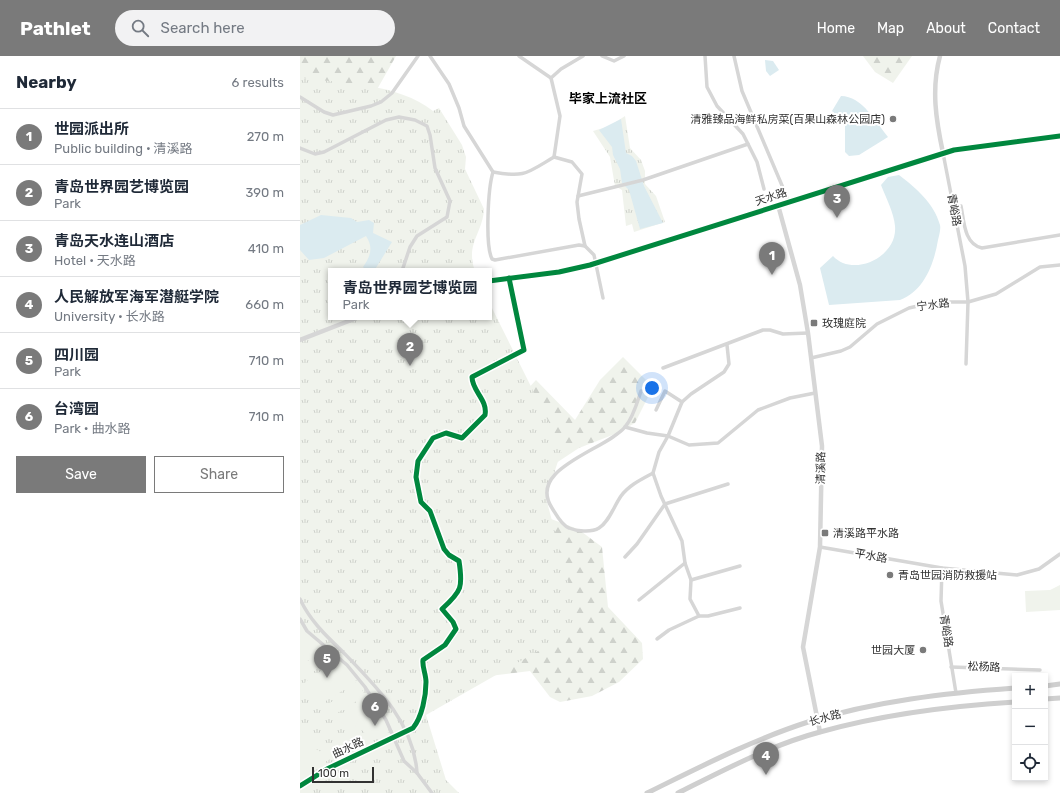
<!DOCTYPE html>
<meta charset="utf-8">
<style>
:root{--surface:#fff;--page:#f2f2f3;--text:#1f2937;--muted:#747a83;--line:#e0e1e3;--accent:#7a7a7a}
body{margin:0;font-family:Rubik,"Noto Sans SC",sans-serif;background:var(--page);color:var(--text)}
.controls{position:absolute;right:12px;bottom:12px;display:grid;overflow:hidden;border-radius:0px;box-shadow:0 2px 6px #0003}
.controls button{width:36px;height:36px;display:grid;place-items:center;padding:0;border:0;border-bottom:1px solid var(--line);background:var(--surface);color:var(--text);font:20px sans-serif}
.scale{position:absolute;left:12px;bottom:10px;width:62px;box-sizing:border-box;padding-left:4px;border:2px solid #323232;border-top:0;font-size:11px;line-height:14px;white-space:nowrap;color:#323232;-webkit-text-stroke:3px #fff;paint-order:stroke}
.you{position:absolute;left:352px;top:332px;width:14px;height:14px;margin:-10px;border:3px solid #fff;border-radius:50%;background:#1a73e8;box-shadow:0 0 0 6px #1a73e833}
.badge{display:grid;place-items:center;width:26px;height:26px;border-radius:50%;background:var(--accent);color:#fff;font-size:13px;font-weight:700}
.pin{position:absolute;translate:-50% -33px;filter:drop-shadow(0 1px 2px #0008)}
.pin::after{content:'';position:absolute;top:21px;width:14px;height:12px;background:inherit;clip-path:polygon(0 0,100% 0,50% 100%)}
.popup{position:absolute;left:28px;top:212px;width:164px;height:52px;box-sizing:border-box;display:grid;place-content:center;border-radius:0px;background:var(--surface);filter:drop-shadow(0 1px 3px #0005);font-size:13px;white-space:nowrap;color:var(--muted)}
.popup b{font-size:15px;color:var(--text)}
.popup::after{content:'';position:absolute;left:50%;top:100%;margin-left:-8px;border:8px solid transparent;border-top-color:var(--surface)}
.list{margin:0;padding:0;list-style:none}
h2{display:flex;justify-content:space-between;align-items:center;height:52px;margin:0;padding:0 16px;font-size:17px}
h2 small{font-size:13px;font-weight:400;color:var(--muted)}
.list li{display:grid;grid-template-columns:26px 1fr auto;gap:12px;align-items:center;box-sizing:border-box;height:56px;padding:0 16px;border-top:1px solid var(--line)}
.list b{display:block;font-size:15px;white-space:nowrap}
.list p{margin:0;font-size:13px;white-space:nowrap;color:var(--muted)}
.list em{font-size:13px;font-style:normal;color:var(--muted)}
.actions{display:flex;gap:8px;padding:12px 16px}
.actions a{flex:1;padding:9px 0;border:1px solid var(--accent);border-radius:0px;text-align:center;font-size:14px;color:var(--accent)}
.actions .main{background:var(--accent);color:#fff}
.icon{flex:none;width:22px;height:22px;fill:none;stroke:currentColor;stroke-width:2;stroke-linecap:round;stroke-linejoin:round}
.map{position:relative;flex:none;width:760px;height:737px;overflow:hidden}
header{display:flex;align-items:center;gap:24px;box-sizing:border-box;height:56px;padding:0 20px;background:var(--accent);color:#fff}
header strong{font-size:19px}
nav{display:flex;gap:22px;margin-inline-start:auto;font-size:14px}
.search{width:280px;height:36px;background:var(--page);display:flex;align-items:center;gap:10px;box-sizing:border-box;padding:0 14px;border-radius:22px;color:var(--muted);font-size:15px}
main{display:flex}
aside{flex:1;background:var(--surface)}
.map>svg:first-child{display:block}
.forest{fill:url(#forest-firs)}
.park{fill:url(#park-tufts)}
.garden{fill:#f0f3ec}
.water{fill:#dbebf0}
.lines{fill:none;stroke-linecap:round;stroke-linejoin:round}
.minor{stroke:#d6d6d6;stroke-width:3.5}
.tertiary{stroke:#d6d6d6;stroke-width:4.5}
.secondary{stroke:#cfcfcf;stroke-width:5}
.cycleway-casing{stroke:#fff;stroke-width:8}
.cycleway{stroke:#00873e;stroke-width:5}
.poi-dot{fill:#7a7a7a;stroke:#fff;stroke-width:1.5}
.labels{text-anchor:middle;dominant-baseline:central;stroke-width:4;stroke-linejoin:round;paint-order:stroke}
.poi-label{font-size:11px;fill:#323232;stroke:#fff;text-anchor:start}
.street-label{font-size:11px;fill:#323232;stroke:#fff}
.quarter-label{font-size:13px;font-weight:bold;fill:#000;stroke:#fff}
</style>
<header>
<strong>Pathlet</strong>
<div class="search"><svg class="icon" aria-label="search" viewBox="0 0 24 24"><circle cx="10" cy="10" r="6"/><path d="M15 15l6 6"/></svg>Search here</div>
<nav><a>Home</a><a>Map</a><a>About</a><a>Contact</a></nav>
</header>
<main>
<aside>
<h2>Nearby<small>6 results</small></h2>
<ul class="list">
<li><span class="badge">1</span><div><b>世园派出所</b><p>Public building · 清溪路</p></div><em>270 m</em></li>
<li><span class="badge">2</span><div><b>青岛世界园艺博览园</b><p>Park</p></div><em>390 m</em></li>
<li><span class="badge">3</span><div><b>青岛天水连山酒店</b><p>Hotel · 天水路</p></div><em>410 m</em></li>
<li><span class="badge">4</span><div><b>人民解放军海军潜艇学院</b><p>University · 长水路</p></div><em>660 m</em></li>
<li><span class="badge">5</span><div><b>四川园</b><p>Park</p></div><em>710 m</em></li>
<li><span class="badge">6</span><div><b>台湾园</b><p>Park · 曲水路</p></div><em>710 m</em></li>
</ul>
<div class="actions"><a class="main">Save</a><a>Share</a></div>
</aside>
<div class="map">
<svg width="760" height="737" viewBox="0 0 760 737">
<defs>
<pattern id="forest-firs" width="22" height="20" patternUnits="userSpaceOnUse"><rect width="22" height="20" fill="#f0f3ec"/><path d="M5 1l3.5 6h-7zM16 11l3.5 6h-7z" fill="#ced1cb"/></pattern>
<pattern id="park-tufts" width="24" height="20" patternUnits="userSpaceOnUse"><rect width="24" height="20" fill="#f0f3ec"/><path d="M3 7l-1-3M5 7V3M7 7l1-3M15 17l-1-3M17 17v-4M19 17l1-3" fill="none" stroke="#ced1cb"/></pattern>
</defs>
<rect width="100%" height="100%" fill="#fff"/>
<g class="forest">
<path d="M0,0h96l-29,51 -67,31z"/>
<path d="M563,0h49l-19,27 -18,-11z"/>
<path d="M323,301l30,30 -18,36 -20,11 -36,14 -35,23 -1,45 35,13 24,18 6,60 34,36 1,16 -24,23 -27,14 -32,6 -10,-5 -20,-26 -57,7 37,-270 26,-28 39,40 25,-40z"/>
</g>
<g class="park">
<path d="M0,14l2,8c44,6 95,5 131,33l6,-3 23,37 4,12 -1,12 19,40c-1,24 -19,35 -9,62h-144v46h158v-15l73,147 -16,49 34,129 -154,88 20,65 13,13h-159z"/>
<path d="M325,60l5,32 11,12 4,11v13l11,12 9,26 -31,10 -2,-8 -6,2 -4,-36 -7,-4 -5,-29 -17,-26 17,-5z"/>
</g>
<g class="garden">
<path d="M760,529v25l-34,2 -1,-21 25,-1z"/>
<path d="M8,578l26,24 -16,12 -18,-21v-10z"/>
<path d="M0,595l16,19 -15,10 -1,-2z"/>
<path d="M36,605l13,12 -36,25 -8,-16z"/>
<path d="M51,619l6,7 -38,23 -4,-6z"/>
<path d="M60,629l5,11 -33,20 -11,-8z"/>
<path d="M68,640l7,10 -2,4 -12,4 -6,13 -8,-2 -13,-6z"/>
<path d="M77,662l7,3 5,11 -18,9 -9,-11 3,-9z"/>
<path d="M1,671l12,20 -13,7v-26z"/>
<path d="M14,692l18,10 -31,18 -1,-18z"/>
</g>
<g class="water">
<path d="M465,4l8,1 6,9 -9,6 -4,-5z"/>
<path d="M541,40c21,0 35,26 47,41l-29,18 -10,1 -4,-4v-30l-13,-11z"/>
<path d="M321,63l5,34 6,3 4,5 8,25 19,37 -23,6 -11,-39 -7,-7 -2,-14 -7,-14 -1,-8 -13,-17z"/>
<path d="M599,119c17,13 35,28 41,50 1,4 -1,11 -2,15 -4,24 -14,51 -38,60l-71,5 -9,-37 13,-12c20,22 65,1 62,-30 -1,-13 -9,-28 -14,-41l7,-8z"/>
<path d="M21,159l30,3 6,4 12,-2 5,3 -1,10 19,9 -18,29h-7l-4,-4c7,-10 11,-19 3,-31l-42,22 -15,2 -9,-10v-25z"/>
</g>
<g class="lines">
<g class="minor">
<path d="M130,0l19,28 10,24 5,18 29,46c32,6 34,1 61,-15l18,5 10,12 -5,28 2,17 6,27 9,9 9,43"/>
<path d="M219,0l32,22 9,38 -6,41"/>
<path d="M302,0l12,5 10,-5"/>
<path d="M405,0l2,31 10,19 26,28 14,28 7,27"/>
<path d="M434,0l8,35 47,111"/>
<path d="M251,22l10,-9 22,-13"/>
<path d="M0,41l24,15 9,3 38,-9 10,-4 11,-9 26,-37"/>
<path d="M0,92l15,6 9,-2 62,-32 13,-3 16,3 12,6 3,9 5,33 15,33 -3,16 -30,19 -7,11 -8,24"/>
<path d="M643,97l22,113 3,36 -2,62"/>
<path d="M193,116c-5,16 -8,73 -1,87l3,1 84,-15 6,1"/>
<path d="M278,140l65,-16 105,-36"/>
<path d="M653,151l8,-1c3,15 3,38 21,42l78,-13"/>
<path d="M511,302l30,-7 9,-4 27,-23 32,-16 26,-6h33l28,-8 44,-27 20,-2"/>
<path d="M363,312l100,-38h7l13,4 25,-1"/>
<path d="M341,335c-4,12 -8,27 -16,36 -19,23 -99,41 -73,81 4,6 9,17 17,20 7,3 22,5 30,0 10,-6 15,-22 22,-32 8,-11 21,-17 32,-23"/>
<path d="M356,354l9,-19 17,11"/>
<path d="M325,371l22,6 21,3 21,9 29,-2 40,-33 32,-12 25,-5"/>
<path d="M520,491l122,21 75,7 22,-6 21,-15"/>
<path d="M325,501l12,-13 28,-40 63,-20"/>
<path d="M642,512l-1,33 15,92"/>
<path d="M391,524l49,-14"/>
<path d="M0,543c9,20 25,36 40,50 34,35 74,73 77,124"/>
<path d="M339,544l46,-37"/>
<path d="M399,560l-9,-17 1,-19 -6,-17 -3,-22 -21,-45 -8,-23 6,-21 9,-16 14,-34 9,-8 33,-22 5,-8 -2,-19"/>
<path d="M0,563l7,12 40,34 18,22 21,33 18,41 13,12 15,20"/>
<path d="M357,583l12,-9 30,-14h9l32,-8"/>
<path d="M651,611l89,3"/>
<path d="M106,675c16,-7 21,-33 20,-50 0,-7 -4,-14 -3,-21l22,-15 11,-16 -3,-7 -11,-13c20,-18 21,-22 17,-48l-10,-6 -5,-6 -14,-38 -9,-9 -5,-25 2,-16 15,-23 13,-5 16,5 23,-23c3,-15 -13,-24 -13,-38l52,-27 -15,-72"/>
</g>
<g class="tertiary">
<path d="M640,0c-9,33 -4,64 3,97"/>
<path d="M478,149l22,80 8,48 14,113 -2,101 -17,100 17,85"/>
<path d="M189,225l70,-9 31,-7 364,-115 106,-14"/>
<path d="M0,284l59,-23"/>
<path d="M0,730l27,-17 79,-38"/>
</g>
<g class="secondary">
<path d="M745,630l15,-2"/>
<path d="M745,643l15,-1"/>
<path d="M347,737c53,-26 105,-53 161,-71 67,-21 138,-29 207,-34"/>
<path d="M378,737c46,-23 93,-48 142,-61 64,-18 130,-26 195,-30"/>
</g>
<defs>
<g id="cycleway">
<path d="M189,225l70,-9 31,-7 364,-115 106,-14"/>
<path d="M0,730l27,-17 86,-41c9,-11 13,-32 13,-46 0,-8 -4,-15 -3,-22l22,-15 11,-16 -3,-7 -11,-13c20,-18 21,-22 17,-48l-10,-6 -5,-6 -14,-38 -9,-9 -5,-25 2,-16 15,-23 13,-5 16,5 23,-23c3,-15 -13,-24 -13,-38l52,-27 -15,-72"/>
</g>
</defs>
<use href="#cycleway" class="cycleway-casing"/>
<use href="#cycleway" class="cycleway"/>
</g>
<g class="poi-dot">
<circle cx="593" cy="63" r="4"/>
<rect x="510" y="263" width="8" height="8" rx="2"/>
<rect x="521" y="473" width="8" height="8" rx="2"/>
<circle cx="590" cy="519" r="4"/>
<circle cx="623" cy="594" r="4"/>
</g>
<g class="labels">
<g class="poi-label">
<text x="585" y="63" text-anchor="end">清雅臻品海鲜私房菜(百果山森林公园店)</text>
<text x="522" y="267">玫瑰庭院</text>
<text x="533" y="477">清溪路平水路</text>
<text x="598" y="519">青岛世园消防救援站</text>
<text x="615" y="594" text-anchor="end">世园大厦</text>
</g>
<g class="street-label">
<text transform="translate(471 141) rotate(-18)">天水路</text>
<text transform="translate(654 154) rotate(79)">青峪路</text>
<text transform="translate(633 249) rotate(-7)">宁水路</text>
<text transform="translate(521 412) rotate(-89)">清溪路</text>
<text transform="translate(571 500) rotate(10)">平水路</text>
<text transform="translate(646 575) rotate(81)">青峪路</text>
<text transform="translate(684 611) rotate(2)">松杨路</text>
<text transform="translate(525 662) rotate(-15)">长水路</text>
<text transform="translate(48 692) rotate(-25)">曲水路</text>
</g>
<g class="quarter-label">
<text x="308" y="42">毕家上流社区</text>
</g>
</g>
</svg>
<div class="controls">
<button>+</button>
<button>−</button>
<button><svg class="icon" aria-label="locate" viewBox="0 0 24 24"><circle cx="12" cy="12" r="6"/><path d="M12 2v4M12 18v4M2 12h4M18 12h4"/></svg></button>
</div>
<div class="scale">100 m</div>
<div class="you"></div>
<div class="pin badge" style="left:472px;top:219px">1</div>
<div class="pin badge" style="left:110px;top:310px">2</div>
<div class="popup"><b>青岛世界园艺博览园</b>Park</div>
<div class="pin badge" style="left:537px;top:162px">3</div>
<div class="pin badge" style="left:466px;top:719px">4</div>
<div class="pin badge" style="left:27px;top:622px">5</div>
<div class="pin badge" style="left:75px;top:670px">6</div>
</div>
</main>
